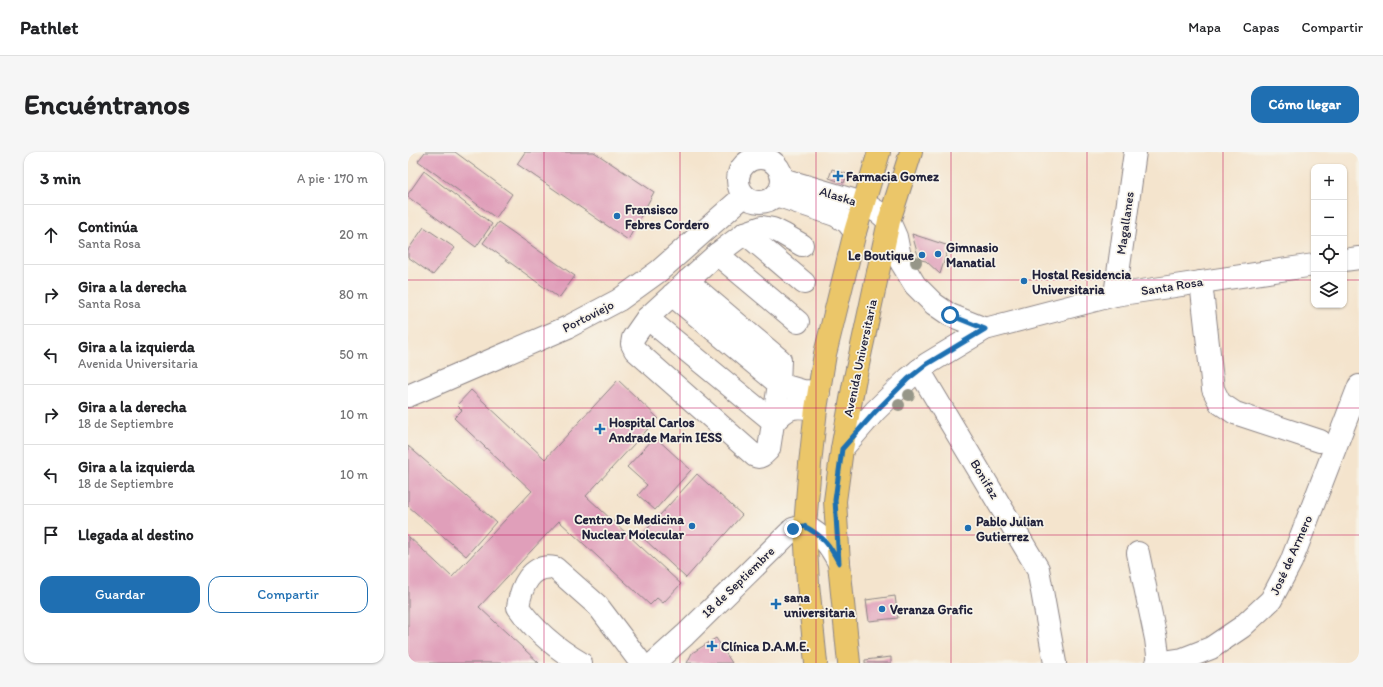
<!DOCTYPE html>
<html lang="es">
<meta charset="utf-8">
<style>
:root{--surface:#fff;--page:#f6f6f6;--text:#202124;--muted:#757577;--line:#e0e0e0;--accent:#1f6fb2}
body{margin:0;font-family:Itim,sans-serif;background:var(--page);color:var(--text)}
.controls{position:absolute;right:12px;top:12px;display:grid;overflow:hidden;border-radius:8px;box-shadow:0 1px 3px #0004}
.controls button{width:36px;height:36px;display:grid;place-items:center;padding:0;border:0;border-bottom:1px solid var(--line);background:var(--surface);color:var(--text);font:20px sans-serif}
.stop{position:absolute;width:12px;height:12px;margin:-9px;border:3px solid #1f6fb2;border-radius:50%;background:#fff}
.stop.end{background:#1f6fb2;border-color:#fff;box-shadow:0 1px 4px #0008}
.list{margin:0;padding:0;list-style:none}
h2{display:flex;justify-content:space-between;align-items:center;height:52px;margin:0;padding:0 16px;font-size:17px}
h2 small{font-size:13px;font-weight:400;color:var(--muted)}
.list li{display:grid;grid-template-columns:26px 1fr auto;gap:12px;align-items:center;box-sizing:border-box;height:60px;padding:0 16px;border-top:1px solid var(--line)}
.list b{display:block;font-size:15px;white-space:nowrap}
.list p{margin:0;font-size:13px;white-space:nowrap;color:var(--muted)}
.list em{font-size:13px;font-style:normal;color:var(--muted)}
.actions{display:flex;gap:8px;padding:12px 16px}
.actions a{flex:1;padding:9px 0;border:1px solid var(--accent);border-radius:12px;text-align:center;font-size:14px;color:var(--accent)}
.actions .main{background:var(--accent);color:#fff}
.icon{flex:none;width:22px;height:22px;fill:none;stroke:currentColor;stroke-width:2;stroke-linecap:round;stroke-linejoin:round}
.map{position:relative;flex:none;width:951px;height:511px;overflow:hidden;border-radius:12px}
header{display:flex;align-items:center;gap:24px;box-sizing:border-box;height:56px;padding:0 20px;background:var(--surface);border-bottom:1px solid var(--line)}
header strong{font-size:19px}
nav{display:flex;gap:22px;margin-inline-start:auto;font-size:14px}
.intro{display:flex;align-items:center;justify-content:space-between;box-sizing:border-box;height:96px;padding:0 24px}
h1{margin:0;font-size:28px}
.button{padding:10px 18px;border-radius:12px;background:var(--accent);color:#fff;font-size:14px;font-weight:700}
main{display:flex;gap:24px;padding:0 24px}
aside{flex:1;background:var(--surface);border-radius:12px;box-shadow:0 1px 3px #0004}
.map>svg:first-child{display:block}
.building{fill:#e09fba}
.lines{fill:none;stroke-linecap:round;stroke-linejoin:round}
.minor-casing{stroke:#8b8384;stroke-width:24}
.major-casing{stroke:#8b8384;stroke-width:24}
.minor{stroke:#fff;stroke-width:22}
.major{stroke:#ebc669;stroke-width:22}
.tree{fill:#969688}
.route{stroke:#1f6fb2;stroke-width:5}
.grid{fill:none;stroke:#c2185b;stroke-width:1;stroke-opacity:0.55}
.poi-dot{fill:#1f6fb2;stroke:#f7f3e8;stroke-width:1.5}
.labels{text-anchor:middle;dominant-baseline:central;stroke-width:3.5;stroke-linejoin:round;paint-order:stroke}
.poi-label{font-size:13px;font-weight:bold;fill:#22223b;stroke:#f7f3e8;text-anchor:start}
.street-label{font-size:13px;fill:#22223b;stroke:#f7f3e8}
</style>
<header>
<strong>Pathlet</strong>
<nav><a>Mapa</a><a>Capas</a><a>Compartir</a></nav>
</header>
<div class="intro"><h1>Encuéntranos</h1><a class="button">Cómo llegar</a></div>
<main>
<aside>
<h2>3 min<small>A pie · 170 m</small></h2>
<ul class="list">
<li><svg class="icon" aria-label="ahead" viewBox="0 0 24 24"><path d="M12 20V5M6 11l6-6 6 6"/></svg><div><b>Continúa</b><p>Santa Rosa</p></div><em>20 m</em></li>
<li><svg class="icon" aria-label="right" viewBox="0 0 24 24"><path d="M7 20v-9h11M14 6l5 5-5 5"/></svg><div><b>Gira a la derecha</b><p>Santa Rosa</p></div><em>80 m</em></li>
<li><svg class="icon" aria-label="left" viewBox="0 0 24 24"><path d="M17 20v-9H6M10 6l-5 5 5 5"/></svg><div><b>Gira a la izquierda</b><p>Avenida Universitaria</p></div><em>50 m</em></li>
<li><svg class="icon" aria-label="right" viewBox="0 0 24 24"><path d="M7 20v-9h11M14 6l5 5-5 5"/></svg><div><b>Gira a la derecha</b><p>18 de Septiembre</p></div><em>10 m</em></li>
<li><svg class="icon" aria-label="left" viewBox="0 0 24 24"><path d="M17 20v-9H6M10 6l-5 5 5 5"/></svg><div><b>Gira a la izquierda</b><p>18 de Septiembre</p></div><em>10 m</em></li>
<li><svg class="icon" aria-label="arrive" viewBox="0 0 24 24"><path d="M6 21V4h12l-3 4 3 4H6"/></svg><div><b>Llegada al destino</b></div></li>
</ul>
<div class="actions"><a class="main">Guardar</a><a>Compartir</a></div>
</aside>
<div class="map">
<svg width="951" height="511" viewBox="0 0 951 511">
<rect width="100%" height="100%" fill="#f7f3e8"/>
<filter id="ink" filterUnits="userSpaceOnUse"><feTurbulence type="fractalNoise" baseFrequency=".025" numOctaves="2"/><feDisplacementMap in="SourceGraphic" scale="8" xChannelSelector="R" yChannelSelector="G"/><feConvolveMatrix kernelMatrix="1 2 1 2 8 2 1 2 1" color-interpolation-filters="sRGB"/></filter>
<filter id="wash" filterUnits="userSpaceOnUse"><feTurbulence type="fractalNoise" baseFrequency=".012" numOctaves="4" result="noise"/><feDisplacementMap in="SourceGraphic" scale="16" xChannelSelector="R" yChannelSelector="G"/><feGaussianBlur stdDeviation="0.9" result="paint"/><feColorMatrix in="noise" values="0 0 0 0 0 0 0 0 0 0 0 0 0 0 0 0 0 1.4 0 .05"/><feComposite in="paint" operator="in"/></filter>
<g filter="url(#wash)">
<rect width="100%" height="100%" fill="#f4e4cd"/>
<g id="blocks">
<g class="building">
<path d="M17,0h30l57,42 -16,24 -78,-57z"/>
<path d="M117,0h69l60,40 -26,48 -111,-76z"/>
<path d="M424,17l15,5 -3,9 -15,-5z"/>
<path d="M16,19l68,53 -16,23 -68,-50v-3z"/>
<path d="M90,70l77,54 -16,22 -76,-55z"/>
<path d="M16,75l31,21 -22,27 -25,-18v-7z"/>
<path d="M504,82l37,12 -9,28 -14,-13 -5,-1 -4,-8z"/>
<path d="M210,228l40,38 -72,78 95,88 -18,19 -6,-5 -7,7 -91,-84 -80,86 60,56h-131v-127l44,41 80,-86 -78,-73 8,-8 -5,-5 14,-15 74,69z"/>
<path d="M247,285l36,33 -36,40 -17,-15 9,-10 -20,-18z"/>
<path d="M0,294l88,76 -30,34 -58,-50z"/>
<path d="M289,322l45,41 -56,63 -45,-42z"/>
<path d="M487,444l3,22 -29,3 -3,-21z"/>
<path d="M308,486l16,25h-45l5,-10z"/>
<path d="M483,505v6h-26v-3z"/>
</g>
</g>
</g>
<g filter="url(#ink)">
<use href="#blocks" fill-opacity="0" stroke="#8b8384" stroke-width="1"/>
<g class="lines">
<defs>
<g id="minor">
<circle cx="352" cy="28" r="22"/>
<path d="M374,27l81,24 15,9 11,9 7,16 5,25 14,23 19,19 16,11 35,14"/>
<path d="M368,43l59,20 12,7 8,10"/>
<path d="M337,81l59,50"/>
<path d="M309,102l81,68"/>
<path d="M936,108l15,-2"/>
<path d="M279,129l93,79 -1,24 24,7 16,1"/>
<path d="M793,130l12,107 7,14 15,10 85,28"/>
<path d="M264,143l107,89 -10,65c-4,4 -8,10 -14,7l-120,-106 -3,-6 1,-6 14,-20 70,-64 28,-21 17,-6 11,2 10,5 19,11"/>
<path d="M707,143l20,-143"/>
<path d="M239,166l127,104"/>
<path d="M511,218l119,199 17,94"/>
<path d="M0,244l160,-69 51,-27 40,-29 85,-75"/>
<path d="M366,270c15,-17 21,-16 42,-13"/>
<path d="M434,297l33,-38 33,-32 19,-15 58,-35 130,-34 199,-30"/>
<path d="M730,401l18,86 3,24"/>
<path d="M173,511c-24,-14 -47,-33 -63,-56 3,-20 13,-44 37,-39l43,38 43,57"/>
<path d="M246,511l31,-28 108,-106 12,-3c19,11 24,18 34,37"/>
<path d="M749,511l26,-4 28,-11 31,-21 29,-27 20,-38 68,-176"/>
</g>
<g id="major">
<path d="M408,511l-8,-79 -3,-58 5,-62 6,-55 9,-55 30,-122 24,-80"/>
<path d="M441,511l-10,-100 -4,-62 7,-52 12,-66 35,-162 22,-69"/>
</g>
</defs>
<use href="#minor" class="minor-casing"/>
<use href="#major" class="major-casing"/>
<use href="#minor" class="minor"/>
<use href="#major" class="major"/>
</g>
<g class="tree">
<circle cx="508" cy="110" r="6"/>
<circle cx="501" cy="243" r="6"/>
<circle cx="491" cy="253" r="6"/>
</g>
</g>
<g class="lines" filter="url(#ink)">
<path class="route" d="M385,377l11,-3c20,11 25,18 35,37l-4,-63 7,-51 33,-37 33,-33 19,-15 58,-35 -35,-14"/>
</g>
<path class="grid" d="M136,0v511M272,0v511M408,0v511M543,0v511M679,0v511M815,0v511M0,128h906M936,128h15M0,256h951M0,383h951"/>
<g class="poi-dot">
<path d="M428 18h4v4h4v4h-4v4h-4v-4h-4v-4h4z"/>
<circle cx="209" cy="64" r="4"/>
<circle cx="530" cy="102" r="4"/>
<circle cx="514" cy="103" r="4"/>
<circle cx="616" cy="129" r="4"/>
<path d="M190 271h4v4h4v4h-4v4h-4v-4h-4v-4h4z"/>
<circle cx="284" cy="374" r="4"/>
<circle cx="560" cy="376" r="4"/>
<path d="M366 446h4v4h4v4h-4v4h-4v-4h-4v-4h4z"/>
<circle cx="474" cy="457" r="4"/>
<path d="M302 488h4v4h4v4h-4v4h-4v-4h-4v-4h4z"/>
</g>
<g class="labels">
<g class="poi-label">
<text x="438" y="24">Farmacia Gomez</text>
<text x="217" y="57">Fransisco<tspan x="217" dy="15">Febres Cordero</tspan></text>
<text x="538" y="95">Gimnasio<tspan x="538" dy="15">Manatial</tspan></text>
<text x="506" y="103" text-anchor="end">Le Boutique</text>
<text x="624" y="122">Hostal Residencia<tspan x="624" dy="15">Universitaria</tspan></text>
<text x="201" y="270">Hospital Carlos<tspan x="201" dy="15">Andrade Marin IESS</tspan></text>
<text x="276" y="367" text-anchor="end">Centro De Medicina<tspan x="276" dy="15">Nuclear Molecular</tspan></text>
<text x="568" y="369">Pablo Julian<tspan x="568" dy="15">Gutierrez</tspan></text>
<text x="376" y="445">sana<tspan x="376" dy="15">universitaria</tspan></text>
<text x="482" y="457">Veranza Grafic</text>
<text x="313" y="494">Clínica D.A.M.E.</text>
</g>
<g class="street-label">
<text transform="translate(430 44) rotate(17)">Alaska</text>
<text transform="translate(717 71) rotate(-82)">Magallanes</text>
<text transform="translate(764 134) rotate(-9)">Santa Rosa</text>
<text transform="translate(180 164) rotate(-27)">Portoviejo</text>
<text transform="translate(452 206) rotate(-78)">Avenida Universitaria</text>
<text transform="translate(577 327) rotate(59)">Bonifaz</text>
<text transform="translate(883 403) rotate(-66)">José de Armero</text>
<text transform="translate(330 430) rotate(-44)">18 de Septiembre</text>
</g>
</g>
</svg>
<div class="controls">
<button>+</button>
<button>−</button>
<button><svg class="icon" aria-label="locate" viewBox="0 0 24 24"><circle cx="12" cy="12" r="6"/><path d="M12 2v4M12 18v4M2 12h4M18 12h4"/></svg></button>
<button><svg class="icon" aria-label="layers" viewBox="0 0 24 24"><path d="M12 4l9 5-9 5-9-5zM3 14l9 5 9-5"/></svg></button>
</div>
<div class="stop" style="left:542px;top:163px"></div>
<div class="stop end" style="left:385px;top:377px"></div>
</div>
</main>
